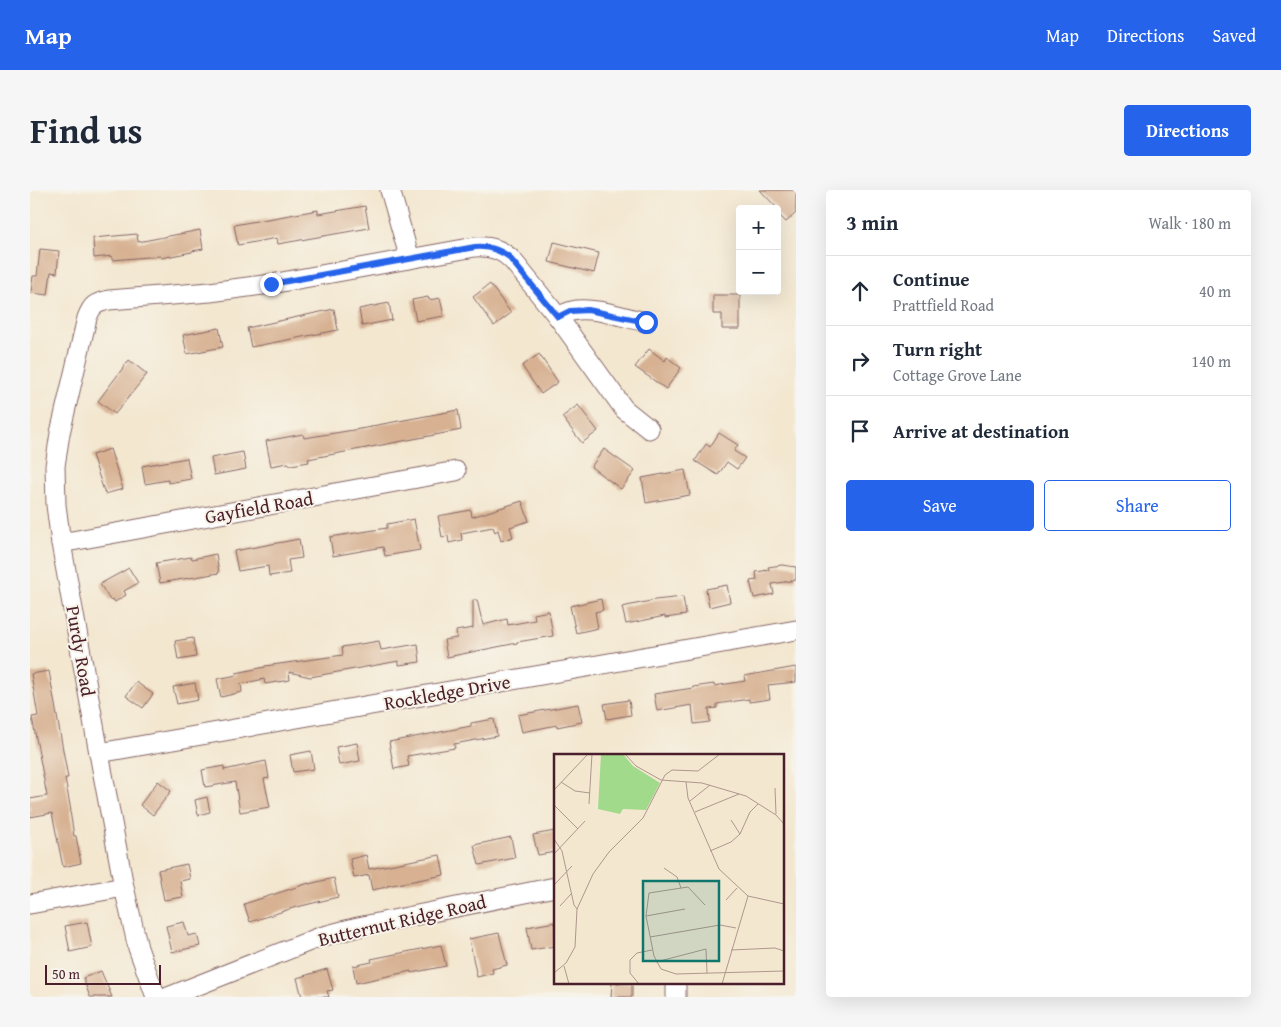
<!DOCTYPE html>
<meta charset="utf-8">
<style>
:root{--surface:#fff;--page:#f6f6f7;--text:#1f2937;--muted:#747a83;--line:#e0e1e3;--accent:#2563eb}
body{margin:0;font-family:"Gentium Book Plus",serif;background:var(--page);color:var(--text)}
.controls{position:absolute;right:15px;top:15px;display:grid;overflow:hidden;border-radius:5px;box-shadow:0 5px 20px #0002}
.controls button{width:45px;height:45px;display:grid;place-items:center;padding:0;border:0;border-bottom:1px solid var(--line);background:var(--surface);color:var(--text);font:25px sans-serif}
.scale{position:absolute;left:15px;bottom:12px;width:116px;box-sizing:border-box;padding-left:5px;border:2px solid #4a1f2b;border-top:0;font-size:14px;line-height:18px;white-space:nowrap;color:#4a1f2b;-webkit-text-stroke:4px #f7f3e8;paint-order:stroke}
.stop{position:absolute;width:15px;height:15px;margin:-11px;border:4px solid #2563eb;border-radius:50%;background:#fff}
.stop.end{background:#2563eb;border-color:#fff;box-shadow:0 1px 5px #0008}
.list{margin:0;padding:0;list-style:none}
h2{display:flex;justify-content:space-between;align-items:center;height:65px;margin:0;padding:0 20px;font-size:21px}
h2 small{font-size:16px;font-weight:400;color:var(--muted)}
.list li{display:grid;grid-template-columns:32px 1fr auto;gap:15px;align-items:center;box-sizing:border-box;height:70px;padding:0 20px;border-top:1px solid var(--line)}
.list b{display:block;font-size:19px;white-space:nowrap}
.list p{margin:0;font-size:16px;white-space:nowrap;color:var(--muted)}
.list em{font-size:16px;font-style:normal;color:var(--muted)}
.actions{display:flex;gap:10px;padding:15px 20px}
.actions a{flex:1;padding:11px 0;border:1px solid var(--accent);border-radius:5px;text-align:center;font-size:18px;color:var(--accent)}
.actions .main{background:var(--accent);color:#fff}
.icon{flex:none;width:28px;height:28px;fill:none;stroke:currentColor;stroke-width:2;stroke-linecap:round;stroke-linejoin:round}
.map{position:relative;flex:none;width:766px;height:807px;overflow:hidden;border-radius:5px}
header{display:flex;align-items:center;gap:30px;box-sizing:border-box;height:70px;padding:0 25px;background:var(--accent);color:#fff}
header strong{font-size:24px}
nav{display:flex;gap:28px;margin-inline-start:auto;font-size:18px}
.intro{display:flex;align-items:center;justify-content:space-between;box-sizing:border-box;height:120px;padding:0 30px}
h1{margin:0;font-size:35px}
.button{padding:12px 22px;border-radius:5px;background:var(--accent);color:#fff;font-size:18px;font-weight:700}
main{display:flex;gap:30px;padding:0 30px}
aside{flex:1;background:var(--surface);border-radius:5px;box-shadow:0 5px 20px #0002}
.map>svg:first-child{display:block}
.building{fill:#d7b192}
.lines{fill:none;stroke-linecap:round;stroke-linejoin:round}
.minor-casing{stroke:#856565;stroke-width:21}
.minor{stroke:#fff;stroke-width:19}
.route{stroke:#2563eb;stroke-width:6}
.labels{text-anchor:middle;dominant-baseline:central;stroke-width:4;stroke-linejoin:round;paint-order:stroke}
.street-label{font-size:19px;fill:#4a1f2b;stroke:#f7f3e8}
.inset-road{fill:none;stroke:#af978e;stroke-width:1}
.view{fill:#0f766e;fill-opacity:0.15;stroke:#0f766e;stroke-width:2.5}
.inset-edge{fill:none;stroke:#4a1f2b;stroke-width:2.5}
</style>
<header>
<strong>Map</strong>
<nav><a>Map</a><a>Directions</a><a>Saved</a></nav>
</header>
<div class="intro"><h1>Find us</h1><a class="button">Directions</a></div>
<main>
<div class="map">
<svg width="766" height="807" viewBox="0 0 766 807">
<rect width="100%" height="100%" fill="#f7f3e8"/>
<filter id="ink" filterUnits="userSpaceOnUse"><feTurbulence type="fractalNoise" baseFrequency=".02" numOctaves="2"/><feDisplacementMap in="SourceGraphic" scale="10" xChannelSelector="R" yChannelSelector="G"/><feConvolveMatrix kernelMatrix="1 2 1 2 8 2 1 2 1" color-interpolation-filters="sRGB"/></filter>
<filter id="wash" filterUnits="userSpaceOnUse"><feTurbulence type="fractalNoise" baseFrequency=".0096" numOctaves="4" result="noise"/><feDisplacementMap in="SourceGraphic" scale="20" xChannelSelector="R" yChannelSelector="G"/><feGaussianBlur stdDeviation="1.12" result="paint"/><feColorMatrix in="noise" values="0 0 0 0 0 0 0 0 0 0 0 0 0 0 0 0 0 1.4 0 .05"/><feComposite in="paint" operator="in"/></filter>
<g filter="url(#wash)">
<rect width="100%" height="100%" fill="#f3e7d0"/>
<g id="blocks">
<g class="building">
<path d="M730,0h36v23l-10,9 -9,-9v-4h-1l1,-1z"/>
<path d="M335,16l4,22 -91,16 -1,-6 -39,7 -4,-20 84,-15v4z"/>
<path d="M170,40l3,19 -11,2v1l-31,6 -1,-2 -48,4v-4l-18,2 -1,-20 44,-4 1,8z"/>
<path d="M524,52l45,11 -5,20 -45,-11z"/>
<path d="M10,59l19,2 -2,22 -6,-1 -3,23 -17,-2 2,-17h4z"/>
<path d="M460,94l21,29 -17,13 -21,-29z"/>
<path d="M683,105h27v34h-18v-15h-9z"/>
<path d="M398,107l1,3 11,-2 4,18 -28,5 -4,-21z"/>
<path d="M359,113l3,17 -30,6 -3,-17z"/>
<path d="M304,119l4,21 -87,17 -4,-19z"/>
<path d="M189,138l4,19 -36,7 -4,-19z"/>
<path d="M619,159l16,12 2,-4 14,11 -15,21 -31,-22z"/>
<path d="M509,164l19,28 -17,12 -19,-28z"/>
<path d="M99,170l18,14 -32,40 -17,-13z"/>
<path d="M548,215l20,26 -16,12 -20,-26z"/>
<path d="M428,220l3,20 -153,29 1,3 -18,3 -3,-2 -17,3 -5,-25 37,-7 1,4 68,-11v-1z"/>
<path d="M689,243l19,12 -4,6 11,7 -8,11 -10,-7 -9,13 -23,-14 11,-17 4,3z"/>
<path d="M80,259l13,40 -18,5 -13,-39z"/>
<path d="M574,259l31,22 -14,18 -30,-22z"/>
<path d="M213,262l3,17 -32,6 -3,-17z"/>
<path d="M157,268l4,21 -23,4v-3l-23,4 -3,-18z"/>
<path d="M655,280l5,25 -44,8 -4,-25z"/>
<path d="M492,311l7,20 -19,6 3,10 -12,4 -3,-11 -3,2 -2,-5 -32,6 1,7 -13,3 -1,-7 -6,1 -4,-21 33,-6 1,7z"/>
<path d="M384,329l6,31 -35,6 -2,-9 -50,9 -3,-19 57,-9v-4z"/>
<path d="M269,349l3,19 -14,2 2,13 -21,3 -1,-10 -30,5 -4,-20z"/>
<path d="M186,364l3,19 -59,10 -4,-20 35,-6 1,2z"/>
<path d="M752,375l14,2v13l-24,4 2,10 -20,4 -4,-17 7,-1 -1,-8 13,-2 -1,-3z"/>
<path d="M99,378l9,15 -14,8 2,4 -11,7 -2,-3 -3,1 -10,-16z"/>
<path d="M697,395l3,17 -21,5 -3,-18z"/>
<path d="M653,407l3,18 -21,3v-2l-39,8 -4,-17 33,-7z"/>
<path d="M571,409l2,11 -8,2 3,16 -22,5 -6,-27z"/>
<path d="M443,410h4l6,25 24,-6 1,6 27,-5 -1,-6 15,-3 4,25 -36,6v1l-70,14 -3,-17 13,-2 -1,-7 17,-3z"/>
<path d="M163,448l3,19 -18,3 -3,-19z"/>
<path d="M349,451l2,9 37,-6 2,18 -21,3v-4l-89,16 -21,-5 1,8 -25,4 -1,-5 -23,5 1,8 -21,5 -4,-18 20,-4 -1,-2 29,-6v-1l78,-11 -1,-8z"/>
<path d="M766,477v15l-28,3 2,14 -21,3v-3l-32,5v4l-8,1 1,13 -16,2 -2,-19 -35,6 -3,-17 39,-6v-1l21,-3v2l31,-5 -1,-5z"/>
<path d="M19,481l19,107h-3l6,33h-1l4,25h2l5,27 -18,4 -11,-54 -22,4v-18l17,-3 -15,-79 6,-1 -7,-42z"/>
<path d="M106,492l17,12 -10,14 -17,-12z"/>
<path d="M165,493l3,17 -21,4 -4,-17z"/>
<path d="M599,510l2,15 -24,4 -3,-15z"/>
<path d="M548,514l4,18 -25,5v-2l-35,7 -4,-17z"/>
<path d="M464,529l3,17 -43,8 1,4 -48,8 2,10 -15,3 -5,-27 82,-16v-3z"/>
<path d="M327,553l3,18 -21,4 -3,-18z"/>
<path d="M281,561l3,18 -21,3 -3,-17z"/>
<path d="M236,571l3,17 -5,1 6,28 -30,5 -5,-30 -30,5 -3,-17 22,-4v4z"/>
<path d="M128,591l13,10 -18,24 -13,-10z"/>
<path d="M177,607l3,15 -12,3 -3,-15z"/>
<path d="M525,641v21l-17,3 -5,-20z"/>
<path d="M481,647l4,21 -36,7 -5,-20z"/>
<path d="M336,665l3,14 71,-14 4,20 -57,11v1l-15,3 -3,-15 -15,3 -4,-19z"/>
<path d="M157,674l3,15 -10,2 3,16 -19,3 -6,-30z"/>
<path d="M304,688l4,19 -45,11 -43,14 -6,-18 65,-21v1z"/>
<path d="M57,732l5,25 -22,5 -5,-26z"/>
<path d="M154,732l4,14 9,-2 3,12 -28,6 -6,-26z"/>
<path d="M525,732v24l-24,4 -4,-23z"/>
<path d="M469,743l8,32 -15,4 1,4 -16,4 -8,-38z"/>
<path d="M411,755l5,21 -35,7v-2l-55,12 -3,-17 19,-4 -1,-3z"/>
<path d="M297,779l6,21 -6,1 2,6h-27l-5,-19z"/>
<path d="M71,781l11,26h-22l-7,-19z"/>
<path d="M582,793h20v14h-21z"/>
</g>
</g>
</g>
<g filter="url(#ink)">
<use href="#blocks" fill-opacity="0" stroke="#856565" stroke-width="1"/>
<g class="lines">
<defs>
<g id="minor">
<path d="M360,0l20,69"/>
<path d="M528,127c4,-2 9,-5 14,-6 20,-5 54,7 74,11"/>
<path d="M31,353l395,-72"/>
<path d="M69,563l697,-123"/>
<path d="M0,714l94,-17"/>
<path d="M646,793v14"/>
<path d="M126,807l-18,-49 -14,-61 -25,-134 -38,-210 -5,-38 -1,-39 5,-33 27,-115c5,-13 8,-15 22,-18l101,-8 61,-8 204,-37c15,-1 28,3 38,14l45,56 66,92 25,20"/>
<path d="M138,807l152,-60 38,-10 197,-40"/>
</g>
</defs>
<use href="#minor" class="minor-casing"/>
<use href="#minor" class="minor"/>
</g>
</g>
<g class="lines" filter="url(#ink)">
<path class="route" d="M241,94l204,-37c13,-1 22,2 33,9l50,61 12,-6 18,-1 58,12"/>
</g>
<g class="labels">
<g class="street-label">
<text transform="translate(229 317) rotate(-10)">Gayfield Road</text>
<text transform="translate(51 461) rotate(80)">Purdy Road</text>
<text transform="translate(417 502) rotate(-10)">Rockledge Drive</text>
<text transform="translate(372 730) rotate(-13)">Butternut Ridge Road</text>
</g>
</g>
<g transform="translate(524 564)">
<rect width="230" height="230" fill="#f3e7d0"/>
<path d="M47,0h22l10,12 27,17 -14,27 -23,-1 -3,5 -22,-5z" fill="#a2da8c"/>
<path class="inset-road" d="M71,0l11,12 25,14 41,3 44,13 30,19 8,9M7,28l14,9 15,2M132,28l2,16 31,71 29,27 36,8M221,34l1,26M0,36l34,-36M136,47l20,-16M35,50l3,-50M0,51l24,24M141,58l44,-18M177,66l9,14M0,85l8,12 12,54 3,4M156,97l21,-9 9,-8 10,-22 8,-8M0,100l31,-33M110,114l13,9 4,11M0,131l18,-19M172,146l11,-12M151,151l-17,-18 -39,6 -3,23 8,40 7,13 15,5 108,-3M6,152l11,-12M92,162l39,-7M96,183l70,-12 16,3M177,196l44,-2 9,3M102,208l50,-13 1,24M10,212l5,18M0,219l12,-10 9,-16 2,-38 16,-35 16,-22 34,-34 22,-43 7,-5 26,1 22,-17M85,230l-9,-11v-13l7,-7 15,-3M168,230l26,-88"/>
<path class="view" d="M89,127h76v80h-76z"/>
<rect width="230" height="230" class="inset-edge"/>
</g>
</svg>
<div class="controls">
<button>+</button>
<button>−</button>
</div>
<div class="scale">50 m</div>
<div class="stop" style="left:616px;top:132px"></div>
<div class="stop end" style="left:241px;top:94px"></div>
</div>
<aside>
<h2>3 min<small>Walk · 180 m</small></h2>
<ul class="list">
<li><svg class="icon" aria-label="ahead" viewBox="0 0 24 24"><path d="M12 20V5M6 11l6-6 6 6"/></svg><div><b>Continue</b><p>Prattfield Road</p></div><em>40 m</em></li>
<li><svg class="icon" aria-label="right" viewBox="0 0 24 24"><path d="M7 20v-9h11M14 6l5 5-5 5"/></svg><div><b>Turn right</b><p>Cottage Grove Lane</p></div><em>140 m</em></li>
<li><svg class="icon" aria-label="arrive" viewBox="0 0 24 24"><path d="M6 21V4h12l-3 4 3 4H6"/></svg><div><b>Arrive at destination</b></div></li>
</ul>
<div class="actions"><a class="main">Save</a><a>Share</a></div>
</aside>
</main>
